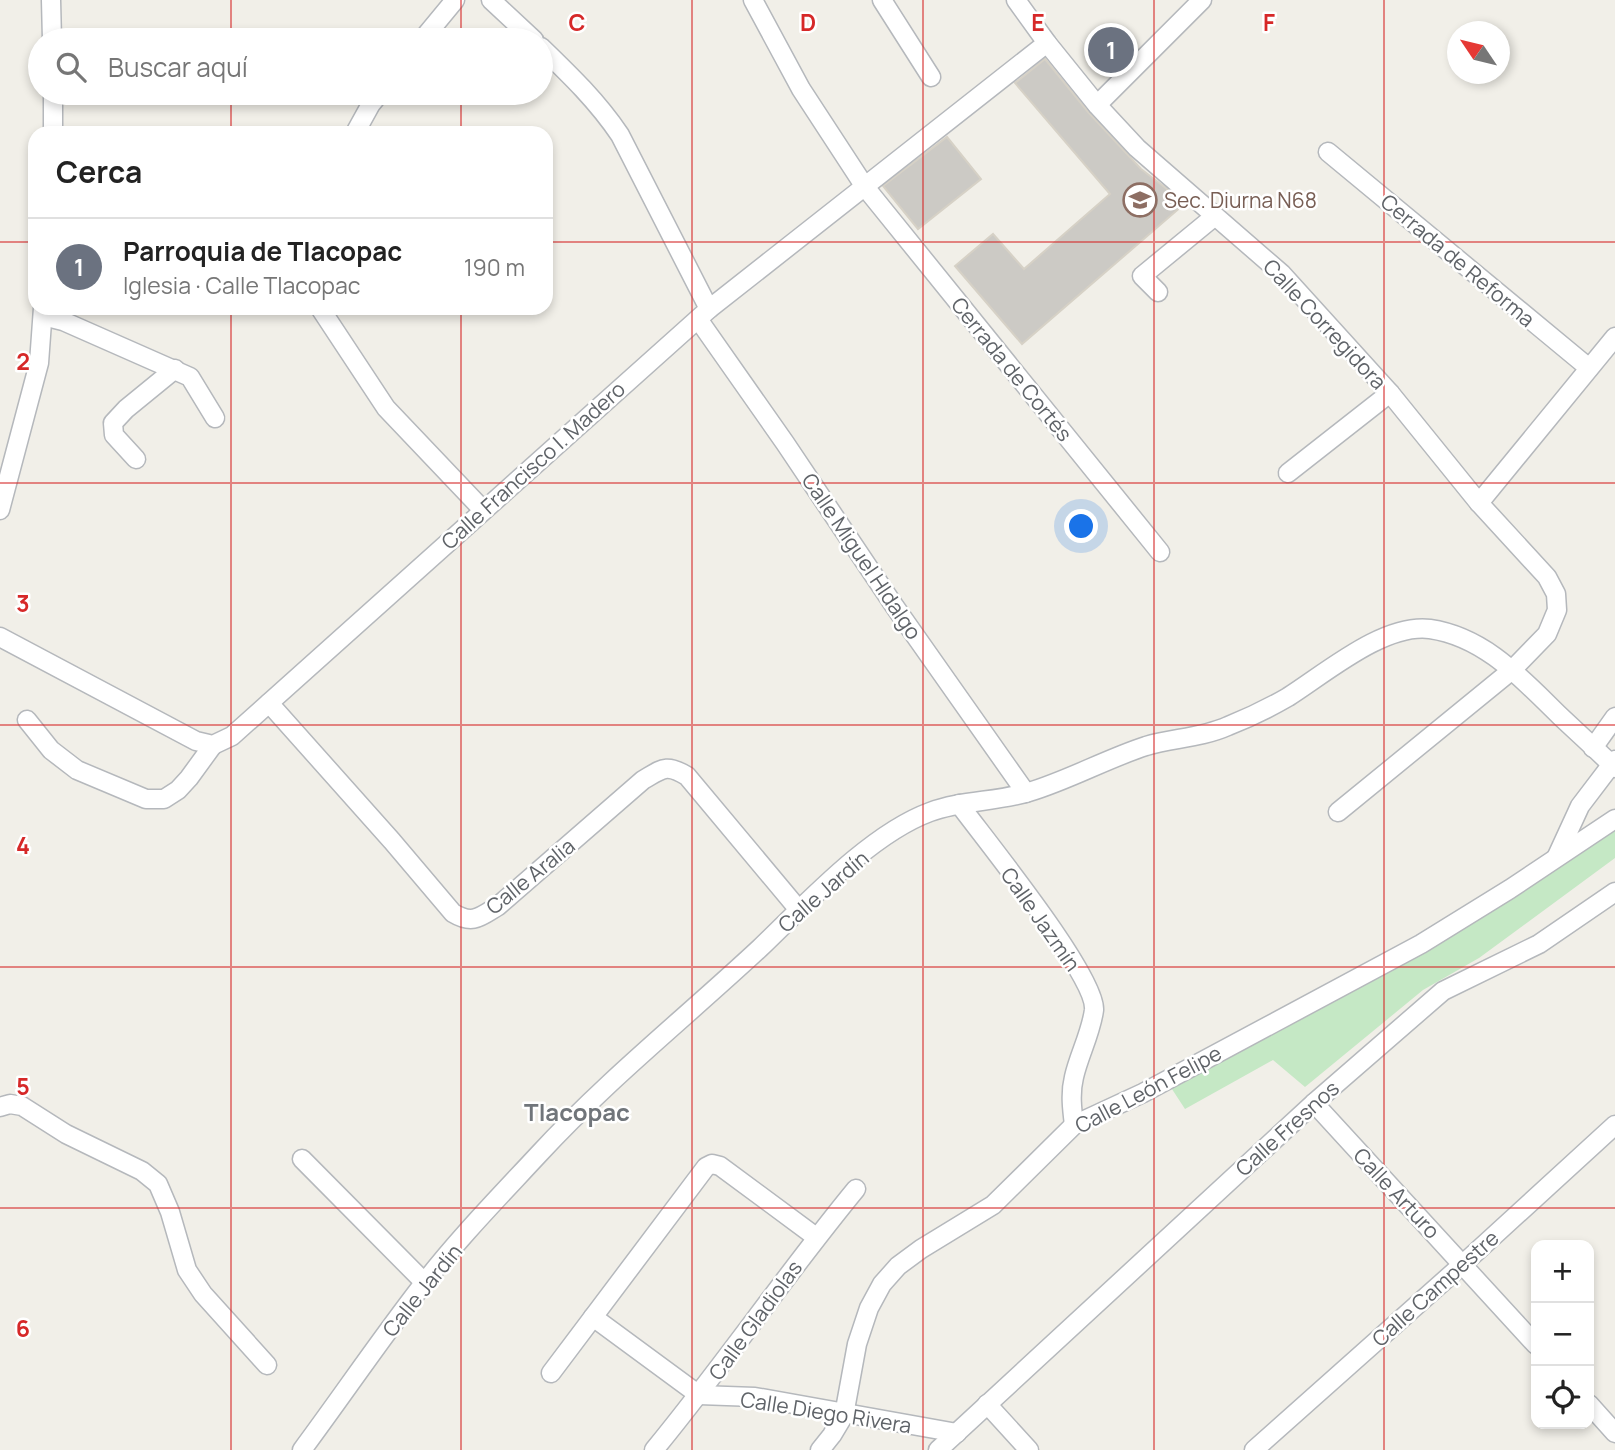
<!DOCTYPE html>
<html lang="es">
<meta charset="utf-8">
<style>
:root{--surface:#fff;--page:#f2f2f2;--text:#222;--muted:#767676;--line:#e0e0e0;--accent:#2563eb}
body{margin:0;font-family:Manrope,sans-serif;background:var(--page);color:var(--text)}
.controls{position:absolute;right:21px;bottom:21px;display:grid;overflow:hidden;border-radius:14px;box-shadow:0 4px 10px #0003}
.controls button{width:63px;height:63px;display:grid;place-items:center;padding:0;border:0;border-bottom:2px solid var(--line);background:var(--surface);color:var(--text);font:35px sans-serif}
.compass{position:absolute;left:1447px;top:21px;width:63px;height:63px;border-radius:50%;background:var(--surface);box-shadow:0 4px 10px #0003;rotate:305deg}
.you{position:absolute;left:1082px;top:527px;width:24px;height:24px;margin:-18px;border:5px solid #fff;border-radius:50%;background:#1a73e8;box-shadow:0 0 0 10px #1a73e833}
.badge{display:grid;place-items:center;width:46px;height:46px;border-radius:50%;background:var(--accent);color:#fff;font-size:23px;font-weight:700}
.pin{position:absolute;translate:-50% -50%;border:4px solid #fff;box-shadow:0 2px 7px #0006}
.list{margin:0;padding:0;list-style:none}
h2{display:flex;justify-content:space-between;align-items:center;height:91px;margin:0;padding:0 28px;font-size:30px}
h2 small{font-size:23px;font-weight:400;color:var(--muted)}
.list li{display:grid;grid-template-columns:46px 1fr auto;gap:21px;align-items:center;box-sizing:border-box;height:98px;padding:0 28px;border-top:2px solid var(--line)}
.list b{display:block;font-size:26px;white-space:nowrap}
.list p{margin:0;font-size:23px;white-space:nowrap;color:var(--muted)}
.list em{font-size:23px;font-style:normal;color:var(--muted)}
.icon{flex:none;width:38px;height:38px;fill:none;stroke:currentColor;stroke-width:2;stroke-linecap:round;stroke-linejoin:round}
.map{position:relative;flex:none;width:1615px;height:1450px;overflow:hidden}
.search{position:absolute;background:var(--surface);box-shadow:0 4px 10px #0003;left:28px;top:28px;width:525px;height:77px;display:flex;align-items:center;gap:18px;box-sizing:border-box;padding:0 24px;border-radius:38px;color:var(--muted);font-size:26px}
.panel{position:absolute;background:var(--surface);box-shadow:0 4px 10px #0003;left:28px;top:126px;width:525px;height:189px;border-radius:21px}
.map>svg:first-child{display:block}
.green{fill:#c5e8c5}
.building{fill:#cccac5;stroke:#d6d1c6;stroke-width:2}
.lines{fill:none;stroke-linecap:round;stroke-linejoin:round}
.minor-casing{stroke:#b5b8bc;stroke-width:21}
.minor{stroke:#fff;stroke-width:18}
.grid{fill:none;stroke:#d62828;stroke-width:2;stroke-opacity:0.55}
.labels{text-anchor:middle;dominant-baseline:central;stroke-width:5;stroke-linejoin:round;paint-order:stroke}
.education-label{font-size:21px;fill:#785e54;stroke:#fff;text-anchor:start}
.street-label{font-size:21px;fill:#5f6368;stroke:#fff}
.quarter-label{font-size:24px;font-weight:bold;fill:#70757a;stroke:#fff}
.grid-label{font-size:23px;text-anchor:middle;font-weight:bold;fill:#d62828;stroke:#fff;stroke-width:5;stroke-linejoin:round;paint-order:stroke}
</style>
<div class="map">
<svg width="1615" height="1450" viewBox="0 0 1615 1450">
<rect width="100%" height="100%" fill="#f1efe8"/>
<path class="green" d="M1615,809v49l-136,100 -56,32 -118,97 -32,-27 -88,49 -17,-26 338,-192z"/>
<g class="building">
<path d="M1045,59l44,54 52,56 26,20 15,17 -160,138 -67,-78 38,-32 31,35 86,-75 -95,-111z"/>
<path d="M947,137l34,42 -63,50 -35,-43z"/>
</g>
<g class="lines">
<defs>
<g id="minor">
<path d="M51,0l1,40"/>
<path d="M491,0l43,40"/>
<path d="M753,0l48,89 64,98 295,365"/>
<path d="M882,0l49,77"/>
<path d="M1016,0l31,43 50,62 40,43 145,126 108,119 89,110 68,74 9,17 1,16 -10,24 -35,36 -174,142"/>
<path d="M422,40l33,-40"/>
<path d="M541,47c29,28 56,54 79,88l89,174"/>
<path d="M53,93v40"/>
<path d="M1097,105l105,-105"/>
<path d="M355,133l16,-29 9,-11"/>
<path d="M1328,152l261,216"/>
<path d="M1158,292l-16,-16 73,-60"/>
<path d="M320,308l66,100 97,102"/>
<path d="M43,316l20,5 127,56 25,41"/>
<path d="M698,319l87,124 110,164 131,186"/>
<path d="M136,459l-22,-24 -1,-12 13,-14 49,-40"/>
<path d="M1288,473l102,-80"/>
<path d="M1479,503l136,-166"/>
<path d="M0,510l39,-147 4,-55"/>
<path d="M0,637l196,104 17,4 19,-9 477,-427 338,-266"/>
<path d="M269,703l123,138 61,72c20,12 27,4 45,-7l145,-126c19,-11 23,-17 44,-4l112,134"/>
<path d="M27,720l24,30 26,20 69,29h18l14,-9 11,-12 24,-33"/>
<path d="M1593,748l22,-31"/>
<path d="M959,804c25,34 138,173 135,206 -3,23 -15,45 -20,67 -4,16 -2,32 0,48"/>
<path d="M1557,856l23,-50 35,-46"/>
<path d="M1314,1103l222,242"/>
<path d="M0,1107l10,-3 12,2 44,28 76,37 16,13 12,28 17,58 16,24 64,71"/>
<path d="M302,1159l122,123"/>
<path d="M593,1317l106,78 56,2 202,36"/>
<path d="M551,1373l155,-206 6,-3 8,2 96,71"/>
<path d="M987,1404l42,46"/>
<path d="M1589,1404l26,29"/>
<path d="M302,1450c40,-54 78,-110 119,-163 35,-46 78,-90 117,-132 69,-75 148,-138 222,-207 46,-44 110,-114 170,-136 31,-12 67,-10 99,-20 40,-12 77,-33 117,-46 27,-8 55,-8 82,-20 20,-8 41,-18 60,-29 38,-24 96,-74 142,-68 55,8 92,50 130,87 18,17 37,34 55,52"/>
<path d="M654,1450c70,-85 132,-176 202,-261"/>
<path d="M820,1450l12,-15 12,-20 13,-71 12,-36 13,-24 16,-18 23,-17 72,-44 81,-80 69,-32 278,-149 89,-55 105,-70"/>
<path d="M938,1450l376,-347 129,-112 96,-47 76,-52"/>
<path d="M1254,1450l209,-186 152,-139"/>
</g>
</defs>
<use href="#minor" class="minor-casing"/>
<use href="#minor" class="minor"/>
</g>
<path class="grid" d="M231,0v40M461,0v40M692,0v1450M923,0v1450M1154,0v1450M1384,0v1450M231,93v40M461,93v40M0,242h35M546,242h1069M231,308v1142M461,308v1142M0,483h1615M0,725h1615M0,967h1615M0,1208h1615"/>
<defs>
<symbol id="school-ring" viewBox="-11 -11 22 22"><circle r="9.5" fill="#fff" stroke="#8d6e63" stroke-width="1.5"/><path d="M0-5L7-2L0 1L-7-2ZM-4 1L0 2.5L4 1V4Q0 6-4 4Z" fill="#8d6e63"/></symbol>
</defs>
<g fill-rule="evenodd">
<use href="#school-ring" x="1121" y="181" width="38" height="38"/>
</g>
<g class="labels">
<g class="education-label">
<text x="1164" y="200">Sec. Diurna N68</text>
</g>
<g class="street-label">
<text transform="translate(1458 260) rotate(40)">Cerrada de Reforma</text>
<text transform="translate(1325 324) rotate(47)">Calle Corregidora</text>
<text transform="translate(1012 369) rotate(51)">Cerrada de Cortés</text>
<text transform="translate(533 465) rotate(-42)">Calle Francisco I. Madero</text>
<text transform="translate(862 556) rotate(56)">Calle Miguel HIdalgo</text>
<text transform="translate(530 876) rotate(-39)">Calle Aralia</text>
<text transform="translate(823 891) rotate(-41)">Calle Jardín</text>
<text transform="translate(1041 919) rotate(55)">Calle Jazmín</text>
<text transform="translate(1148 1089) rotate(-28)">Calle León Felipe</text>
<text transform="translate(1287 1128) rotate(-42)">Calle Fresnos</text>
<text transform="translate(1397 1193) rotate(47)">Calle Arturo</text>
<text transform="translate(1435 1288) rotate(-42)">Calle Campestre</text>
<text transform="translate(422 1290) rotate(-51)">Calle Jardín</text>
<text transform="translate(755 1320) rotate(-54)">Calle Gladiolas</text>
<text transform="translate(826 1412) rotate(9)">Calle Diego Rivera</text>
</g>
<g class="quarter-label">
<text x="577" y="1111">Tlacopac</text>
</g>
</g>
<g class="grid-label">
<text x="577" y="31">C</text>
<text x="808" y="31">D</text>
<text x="1038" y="31">E</text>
<text x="1269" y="31">F</text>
<text x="23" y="370">2</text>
<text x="23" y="612">3</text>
<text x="23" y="854">4</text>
<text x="23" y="1095">5</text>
<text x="23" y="1337">6</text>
</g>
</svg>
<div class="controls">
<button>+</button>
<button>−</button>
<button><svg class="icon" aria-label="locate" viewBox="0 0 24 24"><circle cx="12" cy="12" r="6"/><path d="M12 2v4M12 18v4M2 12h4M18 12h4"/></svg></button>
</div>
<svg class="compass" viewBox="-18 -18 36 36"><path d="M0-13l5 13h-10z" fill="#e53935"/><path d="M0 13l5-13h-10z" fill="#767676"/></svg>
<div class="you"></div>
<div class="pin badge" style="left:1111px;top:50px;background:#6b7280">1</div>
<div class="search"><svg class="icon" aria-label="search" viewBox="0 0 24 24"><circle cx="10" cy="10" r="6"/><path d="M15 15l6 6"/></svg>Buscar aquí</div>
<section class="panel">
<h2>Cerca<small></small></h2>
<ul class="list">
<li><span class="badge" style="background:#6b7280">1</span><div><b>Parroquia de Tlacopac</b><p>Iglesia · Calle Tlacopac</p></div><em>190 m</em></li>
</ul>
</section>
</div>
